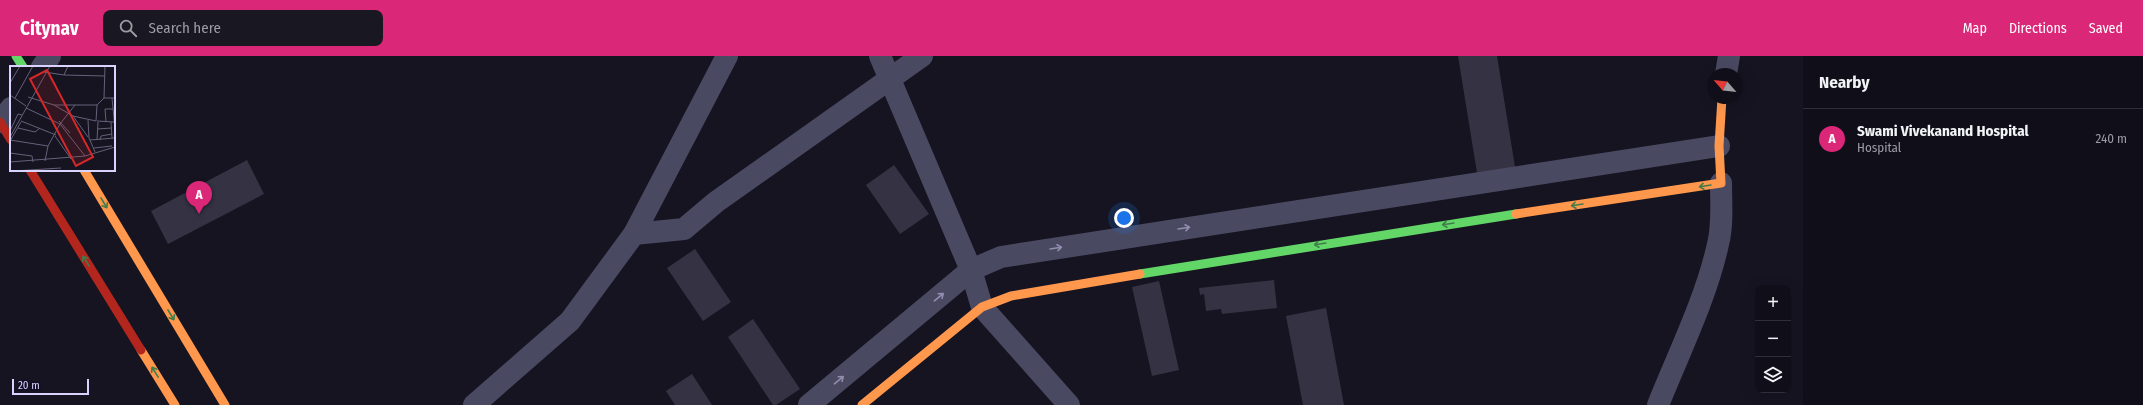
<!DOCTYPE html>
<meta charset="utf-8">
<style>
:root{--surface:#100f19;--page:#191822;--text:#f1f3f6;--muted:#9c9ca2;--line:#302f38;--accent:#db2777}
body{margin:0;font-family:"Fira Sans Condensed",sans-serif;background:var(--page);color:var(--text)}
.controls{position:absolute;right:12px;bottom:12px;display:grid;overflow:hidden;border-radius:8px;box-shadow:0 4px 16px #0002}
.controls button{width:36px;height:36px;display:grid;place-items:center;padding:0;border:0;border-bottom:1px solid var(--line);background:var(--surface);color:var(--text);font:20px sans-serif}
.compass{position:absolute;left:1707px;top:12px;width:36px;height:36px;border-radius:50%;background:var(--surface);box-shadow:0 4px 16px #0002;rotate:298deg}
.scale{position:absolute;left:12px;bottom:10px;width:77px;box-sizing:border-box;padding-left:4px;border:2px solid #d9d4ff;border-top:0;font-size:11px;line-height:14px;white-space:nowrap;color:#d9d4ff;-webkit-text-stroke:3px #130f26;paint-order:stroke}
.you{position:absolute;left:1124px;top:162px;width:14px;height:14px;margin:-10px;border:3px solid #fff;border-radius:50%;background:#1a73e8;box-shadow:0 0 0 6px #1a73e833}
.badge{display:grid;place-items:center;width:26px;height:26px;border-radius:50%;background:var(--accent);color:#fff;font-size:13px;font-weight:700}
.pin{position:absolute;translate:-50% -33px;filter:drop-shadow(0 1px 2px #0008)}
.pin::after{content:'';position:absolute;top:21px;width:14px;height:12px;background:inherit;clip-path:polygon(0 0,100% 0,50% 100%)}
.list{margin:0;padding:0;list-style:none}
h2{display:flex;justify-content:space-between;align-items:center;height:52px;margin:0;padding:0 16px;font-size:17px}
h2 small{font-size:13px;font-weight:400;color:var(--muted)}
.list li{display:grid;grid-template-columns:26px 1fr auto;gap:12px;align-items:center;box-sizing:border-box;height:60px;padding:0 16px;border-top:1px solid var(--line)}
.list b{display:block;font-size:15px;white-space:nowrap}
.list p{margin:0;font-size:13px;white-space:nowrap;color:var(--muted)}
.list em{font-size:13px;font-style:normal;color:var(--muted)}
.icon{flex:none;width:22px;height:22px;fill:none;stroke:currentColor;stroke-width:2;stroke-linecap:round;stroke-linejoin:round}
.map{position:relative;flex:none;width:1803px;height:349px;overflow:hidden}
header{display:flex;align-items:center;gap:24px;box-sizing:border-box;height:56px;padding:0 20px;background:var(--accent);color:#fff}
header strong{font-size:19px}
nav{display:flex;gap:22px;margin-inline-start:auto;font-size:14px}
.search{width:280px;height:36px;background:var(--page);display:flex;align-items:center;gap:10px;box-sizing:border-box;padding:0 14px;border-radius:8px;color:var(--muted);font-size:15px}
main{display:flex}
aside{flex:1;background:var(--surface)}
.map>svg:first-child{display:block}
.building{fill:#343243}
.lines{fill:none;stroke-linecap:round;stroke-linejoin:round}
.street{stroke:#4a4962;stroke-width:22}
.fast{stroke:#63d668;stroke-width:9}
.slow{stroke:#ff974d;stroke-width:9}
.jam{stroke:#b3261e;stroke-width:9}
.oneway{stroke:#3f7c4a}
.oneway2{stroke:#928eb0}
.inset-road{fill:none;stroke:#64617a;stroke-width:1}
.view{fill:#d62828;fill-opacity:0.15;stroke:#d62828;stroke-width:2}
.inset-edge{fill:none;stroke:#d9d4ff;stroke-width:2}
</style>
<header>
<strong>Citynav</strong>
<div class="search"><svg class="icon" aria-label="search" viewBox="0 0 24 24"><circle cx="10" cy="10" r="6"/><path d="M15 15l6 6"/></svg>Search here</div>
<nav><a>Map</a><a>Directions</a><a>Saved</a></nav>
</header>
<main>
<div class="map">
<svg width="1803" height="349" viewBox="0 0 1803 349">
<rect width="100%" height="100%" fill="#161421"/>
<g class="building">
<path d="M1458,0h39l19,117 -38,6z"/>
<path d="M247,104l17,34 -96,50 -17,-33z"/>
<path d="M894,109l35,49 -29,20 -34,-49z"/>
<path d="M695,193l36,53 -28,19 -36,-53z"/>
<path d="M1274,224l3,28 -55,6 -1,-5 -15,2 -2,-17 -4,1 -1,-7z"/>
<path d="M1159,225l20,89 -27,6 -20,-89z"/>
<path d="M1326,252l18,97h-41l-17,-89z"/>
<path d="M753,263l47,70 -24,16h-3l-45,-68z"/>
<path d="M692,318l20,31h-37l-9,-14z"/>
</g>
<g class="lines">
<g class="street">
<path d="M880,0l91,214 11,37 87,98"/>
<path d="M42,11l8,-11"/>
<path d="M1726,18l3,-18"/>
<path d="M0,66l11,-14"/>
<path d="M634,178l50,-5 32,-27 206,-146"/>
<path d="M474,349l96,-84 64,-87 93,-178"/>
<path d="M809,349l162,-135 30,-13 718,-111"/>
<path d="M1658,349c20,-50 49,-109 60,-161 5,-19 3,-41 3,-61"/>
</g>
<g class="fast">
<path d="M16,0l7,11"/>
<path d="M1140,218l376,-60"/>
</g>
<g class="slow">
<path d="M84,114l141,235"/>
<path d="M1516,158l205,-31 -2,-37 3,-48"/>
<path d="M141,294l34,55"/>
<path d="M862,349l120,-98 29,-11 129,-22"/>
</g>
<g class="jam">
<path d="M0,66l11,18"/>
<path d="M30,114l111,180"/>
</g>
</g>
<defs><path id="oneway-shaft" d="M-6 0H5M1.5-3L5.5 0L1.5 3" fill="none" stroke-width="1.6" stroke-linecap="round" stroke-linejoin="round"/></defs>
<g class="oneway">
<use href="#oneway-shaft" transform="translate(1705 130) rotate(171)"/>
<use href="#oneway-shaft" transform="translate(104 147) rotate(59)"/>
<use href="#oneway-shaft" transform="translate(1577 149) rotate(171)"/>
<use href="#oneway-shaft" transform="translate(1448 168) rotate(171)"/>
<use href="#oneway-shaft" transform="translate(1320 188) rotate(171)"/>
<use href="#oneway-shaft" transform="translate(86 205) rotate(-122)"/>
<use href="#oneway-shaft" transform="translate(171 259) rotate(59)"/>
<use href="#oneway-shaft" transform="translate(155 316) rotate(-122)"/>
</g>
<g class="oneway2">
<use href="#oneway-shaft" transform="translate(1184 172) rotate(-9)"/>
<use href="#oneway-shaft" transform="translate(1056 192) rotate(-9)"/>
<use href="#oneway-shaft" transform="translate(939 241) rotate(-40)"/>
<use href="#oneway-shaft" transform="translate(839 324) rotate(-40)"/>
</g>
<g transform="translate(10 10)">
<rect width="105" height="105" fill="#161421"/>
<path class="inset-road" d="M34,6l20,3 4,-9M54,9l41,1M0,17l10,-17M0,29l16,11M18,31l26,8h43l7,-7h11M5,32l18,-32M94,32l1,-32M102,32l3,31M44,39l19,11 23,5 1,-16M16,42l34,16 25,32 30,-9M63,50l15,21M78,54l1,18 6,14M11,55l35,14M49,55l11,12M87,55l17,1M96,56l-1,-13h8M101,56l1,16M8,62l17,4 5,-4M87,63l15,-1M0,65l8,-17 4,1M45,70l16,23M0,71l40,-71M0,74l38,6M80,74l25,-2M87,74l1,-18M90,74l1,-4 11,-2M0,75l11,-19M84,82l18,-2M0,87l22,3 1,6M35,95l3,-15 12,-22 15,-19M0,96l75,-6M3,105l48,-3"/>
<path class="view" d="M37,4l46,87 -17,9 -46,-87z"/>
<rect width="105" height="105" class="inset-edge"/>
</g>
</svg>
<div class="controls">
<button>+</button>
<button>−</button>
<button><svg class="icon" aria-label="layers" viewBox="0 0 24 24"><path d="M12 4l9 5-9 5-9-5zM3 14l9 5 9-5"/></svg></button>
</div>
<svg class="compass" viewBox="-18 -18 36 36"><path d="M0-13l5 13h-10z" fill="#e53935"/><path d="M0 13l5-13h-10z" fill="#9c9ca2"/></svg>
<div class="scale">20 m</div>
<div class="you"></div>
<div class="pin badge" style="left:199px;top:158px">A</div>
</div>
<aside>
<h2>Nearby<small></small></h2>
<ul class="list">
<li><span class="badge">A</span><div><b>Swami Vivekanand Hospital</b><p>Hospital</p></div><em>240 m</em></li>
</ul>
</aside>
</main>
